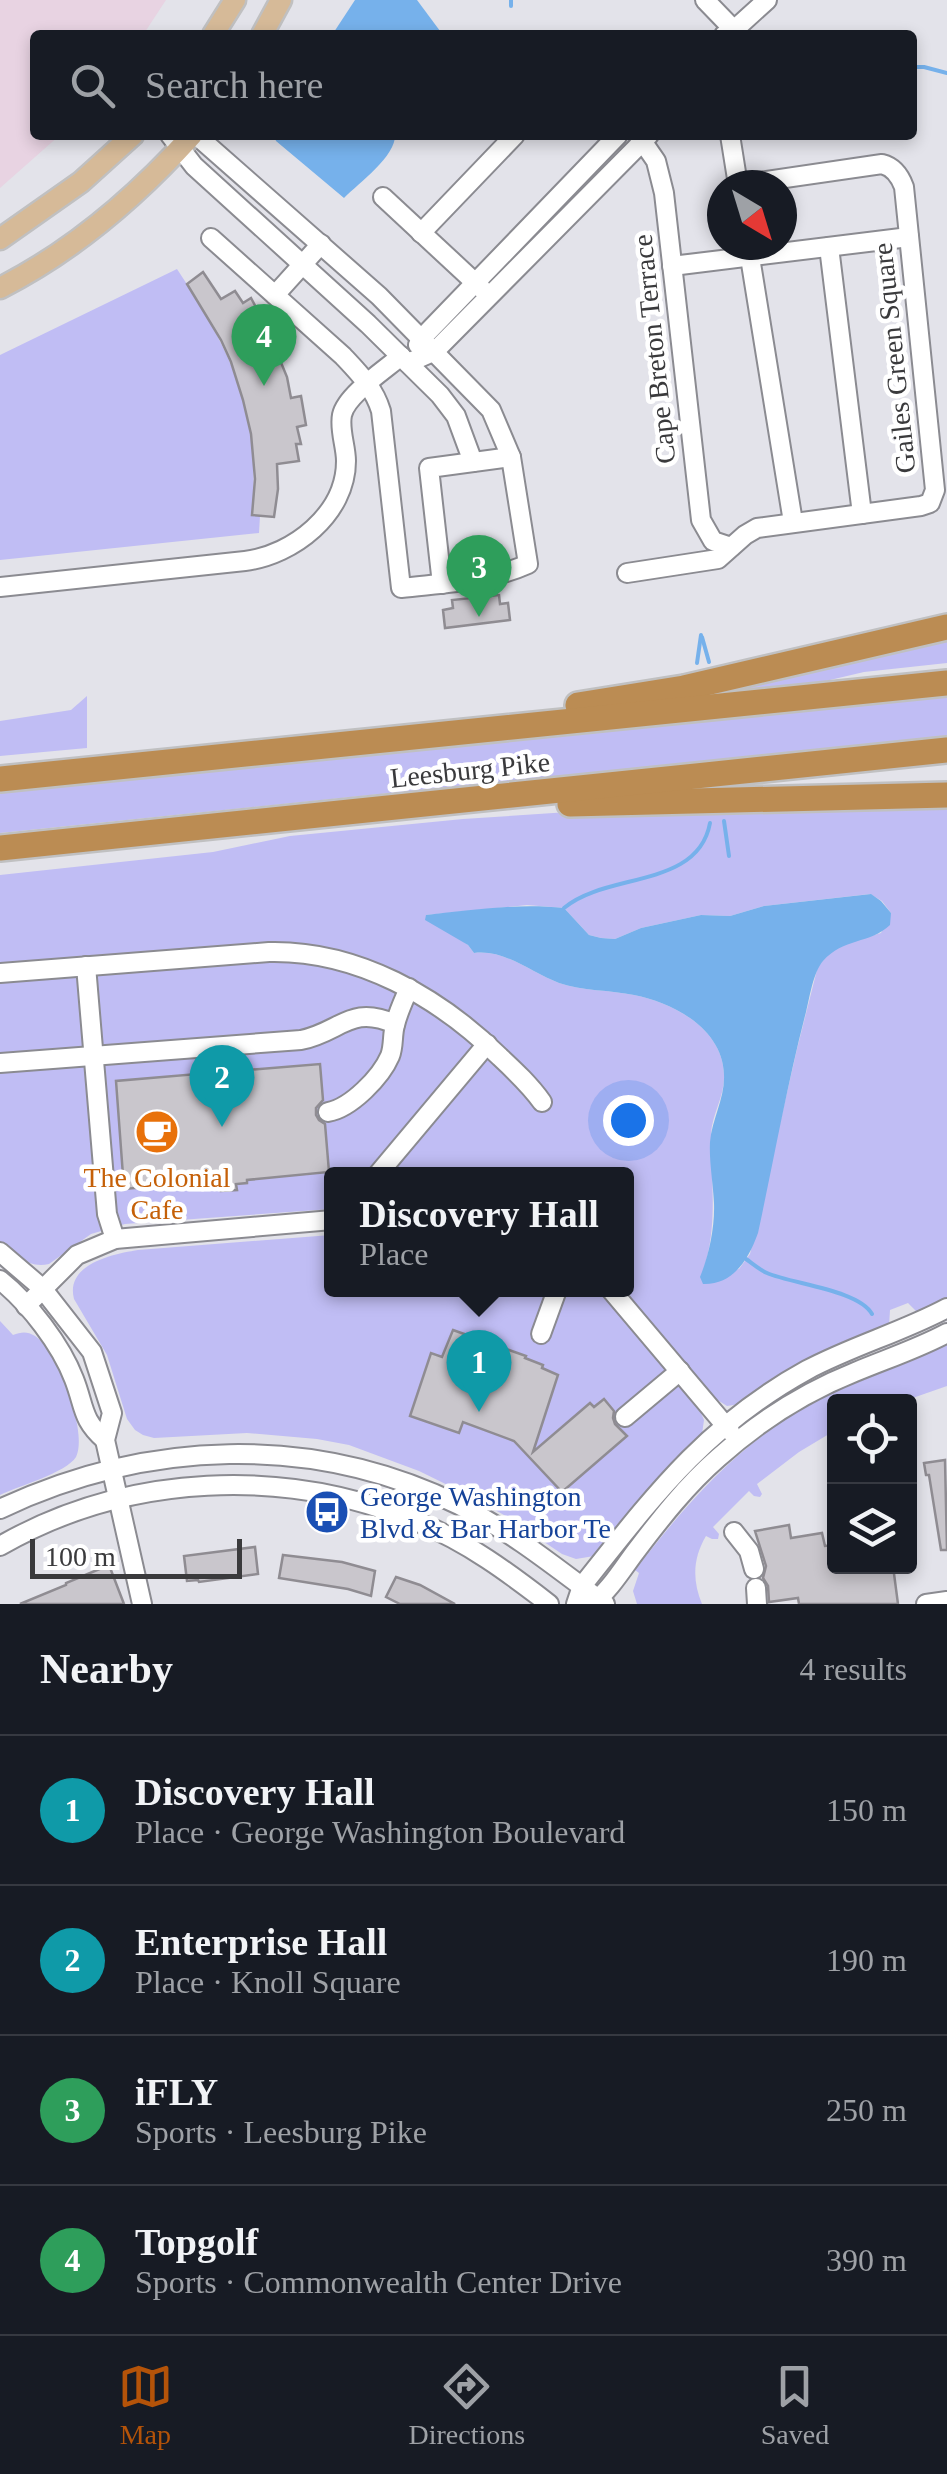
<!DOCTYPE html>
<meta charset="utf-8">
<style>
:root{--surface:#171b24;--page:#20242c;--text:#f1f3f6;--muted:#9ea1a6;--line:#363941;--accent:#b45309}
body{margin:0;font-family:"Times New Roman",serif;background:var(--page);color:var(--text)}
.controls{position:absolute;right:30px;bottom:30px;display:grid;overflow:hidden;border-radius:10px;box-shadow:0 5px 15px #0003}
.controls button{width:90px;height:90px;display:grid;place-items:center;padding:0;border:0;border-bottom:2px solid var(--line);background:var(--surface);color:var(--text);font:50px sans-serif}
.compass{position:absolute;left:707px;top:170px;width:90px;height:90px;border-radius:50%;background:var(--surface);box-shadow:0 5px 15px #0003;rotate:142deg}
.scale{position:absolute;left:30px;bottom:25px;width:212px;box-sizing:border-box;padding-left:10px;border:5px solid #3a3a3c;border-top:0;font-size:28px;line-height:35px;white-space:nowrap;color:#3a3a3c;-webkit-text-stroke:8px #fff;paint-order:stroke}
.you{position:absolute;left:628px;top:1120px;width:35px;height:35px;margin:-25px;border:8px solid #fff;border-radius:50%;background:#1a73e8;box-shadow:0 0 0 15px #1a73e833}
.badge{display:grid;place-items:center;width:65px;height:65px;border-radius:50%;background:var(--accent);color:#fff;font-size:32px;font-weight:700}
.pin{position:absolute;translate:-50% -82px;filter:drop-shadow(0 2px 5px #0008)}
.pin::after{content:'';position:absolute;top:52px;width:35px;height:30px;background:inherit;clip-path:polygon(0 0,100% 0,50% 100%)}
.popup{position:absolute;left:324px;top:1167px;width:310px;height:130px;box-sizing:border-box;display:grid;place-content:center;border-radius:10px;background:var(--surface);filter:drop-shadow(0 2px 8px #0005);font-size:32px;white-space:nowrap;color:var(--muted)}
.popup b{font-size:38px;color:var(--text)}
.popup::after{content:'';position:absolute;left:50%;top:100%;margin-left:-20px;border:20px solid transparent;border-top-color:var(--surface)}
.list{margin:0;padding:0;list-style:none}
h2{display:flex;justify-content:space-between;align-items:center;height:130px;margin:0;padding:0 40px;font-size:42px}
h2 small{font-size:32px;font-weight:400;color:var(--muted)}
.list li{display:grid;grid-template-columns:65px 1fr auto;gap:30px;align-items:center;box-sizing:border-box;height:150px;padding:0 40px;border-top:2px solid var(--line)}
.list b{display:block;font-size:38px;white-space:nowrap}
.list p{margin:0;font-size:32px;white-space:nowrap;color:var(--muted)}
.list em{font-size:32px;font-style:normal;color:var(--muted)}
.icon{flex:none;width:55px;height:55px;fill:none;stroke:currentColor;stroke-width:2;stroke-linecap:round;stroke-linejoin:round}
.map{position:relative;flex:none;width:947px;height:1604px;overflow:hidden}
.search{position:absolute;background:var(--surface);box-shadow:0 5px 15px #0003;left:30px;right:30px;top:30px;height:110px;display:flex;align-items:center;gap:25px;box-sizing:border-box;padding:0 35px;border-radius:10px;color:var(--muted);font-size:38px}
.sheet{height:730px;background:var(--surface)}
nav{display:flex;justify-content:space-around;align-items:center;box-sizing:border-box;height:140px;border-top:2px solid var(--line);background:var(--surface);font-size:28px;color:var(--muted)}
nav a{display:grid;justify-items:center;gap:5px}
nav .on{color:var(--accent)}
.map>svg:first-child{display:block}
.commercial{fill:#e8d3e2}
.green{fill:#c0bdf4;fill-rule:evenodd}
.water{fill:#76b1eb}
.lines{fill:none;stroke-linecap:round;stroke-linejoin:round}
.stream{stroke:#76b1eb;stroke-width:4}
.building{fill:#c9c6cc;stroke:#8f8c92;stroke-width:2.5}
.minor-casing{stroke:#8b8b91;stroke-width:22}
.major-casing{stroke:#c0c0c1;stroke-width:25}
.highway-casing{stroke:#c0c0c1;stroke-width:30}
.minor{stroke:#fff;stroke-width:18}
.major{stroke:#d6ba98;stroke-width:20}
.highway{stroke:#bb8c53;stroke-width:25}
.labels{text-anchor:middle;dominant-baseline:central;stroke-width:9;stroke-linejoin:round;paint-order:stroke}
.street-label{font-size:28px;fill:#3a3a3c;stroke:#fff}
.food-label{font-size:28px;fill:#c56008;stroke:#fff}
.transit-label{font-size:28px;fill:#164399;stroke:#fff;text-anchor:start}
</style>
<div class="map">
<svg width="947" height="1604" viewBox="0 0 947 1604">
<rect width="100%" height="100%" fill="#e3e3ea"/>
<path class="commercial" d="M0,0h166l-23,35h-108v100h25l-60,53z"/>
<g class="green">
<path d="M177,269c55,83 84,144 75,246l8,1 -1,17 -259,27v-205z"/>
<path d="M947,638v25l-83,9 -51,12 -143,17z"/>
<path d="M87,696v52l-87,8v-35l71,-11z"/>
<path d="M947,696v40l-947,97v-40z"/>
<path d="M947,804v497l-29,12 -10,-10 -18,7 -1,16 -149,78 -13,2 -11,-7 -95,-109h5v-116h-294l-1,35 -206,15 -34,10 -42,30c-21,5 -32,-10 -49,-21v-368l213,-23 77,-16 173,-17 151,-10zM870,894l12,7 9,12 -10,20 -38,11 -13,9 -12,13 -21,83 -47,205 -11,15 -38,8c18,-47 10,-94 10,-143 1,-20 14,-38 13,-59 -1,-46 -50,-72 -90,-80 -23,-5 -53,-4 -75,-12 -27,-10 -54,-34 -85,-30l-6,-8 -42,-30 101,-10 37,3 25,27 12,3 14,1 26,-11 60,-13 29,1 34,-10z"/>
<path d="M331,1235l1,55h267l102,123 3,7 -2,14 -42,43 -55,69 -11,10 -18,3 -14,-5 -58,-39 -34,-19 -51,-25 -70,-26 -32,-6 -70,-6 -93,5 -11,-3 -8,-5 -8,-11 -20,-64 -33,-56c-9,-35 39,-45 64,-49z"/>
<path d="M0,1321l13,14c8,-3 14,-4 22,1 22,13 54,98 41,121 -10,16 -58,29 -76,38z"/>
<path d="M947,1345v41l-43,15 -70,1v29l-35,21 -42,32 5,10 -2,3 -6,-1 -5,-5 -36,36 6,7 -1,5h-6l-6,-3c-13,22 -14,44 -4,68h-65l-4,-13 6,-18 -4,-3c55,-71 110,-134 192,-174 39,-19 81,-33 120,-51z"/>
</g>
<g class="water">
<path d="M355,0h62l26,35h-111z"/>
<path d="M274,135h121c1,21 -36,48 -51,63l-68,-57z"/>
<path d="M871,894l10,7 10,12 -1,12c-20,19 -47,13 -67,36 -10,12 -13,35 -17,51 -19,73 -32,147 -48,221 -9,25 -24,52 -55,51l-3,-7c9,-22 15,-50 14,-74 -1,-21 -5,-41 -4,-61 2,-23 15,-44 14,-67 -1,-46 -50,-72 -90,-80 -23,-5 -53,-4 -75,-12 -27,-10 -54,-34 -85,-30l-6,-8 -43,-25 1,-5c46,-5 92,-12 138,-7l25,27 12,3 14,1 26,-11 60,-13 29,1 34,-10z"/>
</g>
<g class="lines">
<g class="stream">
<path d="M511,0v6"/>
<path d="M912,67h12l23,6"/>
<path d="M702,637l7,25"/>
<path d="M697,663l4,-28"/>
<path d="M724,821l5,35"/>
<path d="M564,908c42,-36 134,-19 146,-85"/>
<path d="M746,1259c7,5 14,11 21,14 25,11 92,17 105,41"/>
</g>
</g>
<g class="building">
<path d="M203,272l18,27 14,-8 8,12 8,-5 15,28 21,51 4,21 10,-2 5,29 -9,2 4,17h-5l3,17 -22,3 1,25 -4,28 -22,-2 3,-36 -4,-45 -8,-34 -12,-38 -10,-22 -34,-56z"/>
<path d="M499,595l1,9 8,-1 2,17 -65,8 -2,-18 10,-2 -1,-8z"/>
<path d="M226,1060v9l10,-1v3l84,-7 3,36 -7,8v7l3,5 6,4 4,48 -82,8v3l-11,1 1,6 -16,1v-5l-14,1v-5l-83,7 -8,-108 82,-7 -1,-3 16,-2 -1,-8z"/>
<path d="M453,1330l73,26 -1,2 18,7 -1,3 16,7 -25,77 57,-49 4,4 10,-8 10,12 -1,7 2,6 12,12 -65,56 -48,-51 -51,-19 -4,11 -49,-17 21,-63 11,4z"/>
<path d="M945,1460l2,90h-6l-12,-75h-3l-2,-12z"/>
<path d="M789,1525l2,13 31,-5 3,13 9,-1v21h59l5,38h-99l-1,-6 -29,4 -1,-16 -5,-8 3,-12 -11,-35z"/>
<path d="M255,1547l3,27 -59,8 -1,-2 -11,1 -3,-25z"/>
<path d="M283,1555l59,7 33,9 -4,25 -23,-7 -69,-11z"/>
<path d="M109,1565l15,39h-104l46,-19v-2z"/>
<path d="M396,1577l24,8 35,19h-55l-14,-7z"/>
</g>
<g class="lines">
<defs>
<g id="minor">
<path d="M705,0l29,30"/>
<path d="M724,35l10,-5 33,-30"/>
<path d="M170,135l24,31 174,158 72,71 16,21 17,46"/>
<path d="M196,135l183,161 112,114 20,47 17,107c-40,18 -84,19 -127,24l-20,-177c-7,-23 -22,-38 -38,-55l-132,-118"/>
<path d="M638,135l18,26 8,32 37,327 12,21 18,6"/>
<path d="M383,197l99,92"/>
<path d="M421,233l94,-98"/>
<path d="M748,245l45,277"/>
<path d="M829,247l33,267"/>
<path d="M672,266l237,-29"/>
<path d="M275,295l46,-51"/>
<path d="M418,345l4,-7 196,-203"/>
<path d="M408,363l27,-12 214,-216"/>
<path d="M627,573l91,-14 27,-24 12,-7 164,-22 9,-3 5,-13 -31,-303c-4,-11 -10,-20 -22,-23l-144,21 -8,-50"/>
<path d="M442,584l-13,-116 82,-11"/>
<path d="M0,587l245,-26c48,-6 101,-47 101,-100 0,-15 -7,-31 -4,-46 4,-20 44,-46 59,-59"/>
<path d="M86,966l21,248 8,25"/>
<path d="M0,973l269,-21c88,-2 170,45 231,105 15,14 30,28 42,45"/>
<path d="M0,1063l301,-23c40,-8 49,-36 94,-16"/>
<path d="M328,1112c23,-4 53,-35 62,-56 4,-10 2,-21 5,-31 3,-13 9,-25 14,-37"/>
<path d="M378,1174l109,-130"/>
<path d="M0,1252l42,36 50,64 20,61 -7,27 37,164"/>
<path d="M0,1280c29,23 61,65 74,99 11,28 7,40 31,61"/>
<path d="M611,1290l119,141"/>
<path d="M26,1306l51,-51 38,-16 217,-19"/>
<path d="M541,1334l16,-44"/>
<path d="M625,1417l55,-46"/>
<path d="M0,1509c146,-69 312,-76 459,-4 52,26 99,64 146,99"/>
<path d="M734,1532l15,19 5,18"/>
<path d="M0,1546c127,-73 286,-80 420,-23 47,19 89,50 129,81"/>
<path d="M756,1588l1,16"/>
<path d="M576,1604l6,-18c70,-88 123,-160 225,-216 45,-24 95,-38 140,-62"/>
<path d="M592,1604c18,-14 31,-36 44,-53 25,-33 51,-66 82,-93 40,-36 87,-66 137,-86 31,-13 62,-23 92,-39"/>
<path d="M926,1604l21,-3"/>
</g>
<g id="major">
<path d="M213,35l22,-35"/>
<path d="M262,35l19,-35"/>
<path d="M0,239l81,-57 52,-47"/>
<path d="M0,288c73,-37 138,-93 192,-153"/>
</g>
<g id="highway">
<path d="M578,705l106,-17 263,-61"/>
<path d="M0,779l947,-96"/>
<path d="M570,804l377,-9"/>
<path d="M0,848l947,-98"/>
</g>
</defs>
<use href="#minor" class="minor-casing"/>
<use href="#major" class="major-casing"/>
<use href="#highway" class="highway-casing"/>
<use href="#minor" class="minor"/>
<use href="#major" class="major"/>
<use href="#highway" class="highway"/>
</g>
<defs>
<symbol id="cafe-disc" viewBox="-11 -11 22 22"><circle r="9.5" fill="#e8710a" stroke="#fff"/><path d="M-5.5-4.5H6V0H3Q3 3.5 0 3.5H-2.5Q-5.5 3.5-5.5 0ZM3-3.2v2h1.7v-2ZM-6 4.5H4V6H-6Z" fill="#fff"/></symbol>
<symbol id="bus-disc" viewBox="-11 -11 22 22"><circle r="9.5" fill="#1a4fb4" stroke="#fff"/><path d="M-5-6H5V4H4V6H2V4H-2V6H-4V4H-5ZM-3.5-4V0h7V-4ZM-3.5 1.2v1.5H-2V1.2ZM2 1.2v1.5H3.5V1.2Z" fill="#fff"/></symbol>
</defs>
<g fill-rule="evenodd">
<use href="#cafe-disc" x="132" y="1107" width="50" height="50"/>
<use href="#bus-disc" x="302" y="1487" width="50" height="50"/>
</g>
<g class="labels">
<g class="street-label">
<text transform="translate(654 349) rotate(-96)">Cape Breton Terrace</text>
<text transform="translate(894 358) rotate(-96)">Gailes Green Square</text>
<text transform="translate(470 770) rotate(-6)">Leesburg Pike</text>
</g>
<g class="food-label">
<text x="157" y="1177">The Colonial<tspan x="157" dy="32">Cafe</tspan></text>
</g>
<g class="transit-label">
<text x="360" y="1496">George Washington<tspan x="360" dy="32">Blvd &amp; Bar Harbor Te</tspan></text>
</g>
</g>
</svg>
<div class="controls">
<button><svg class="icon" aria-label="locate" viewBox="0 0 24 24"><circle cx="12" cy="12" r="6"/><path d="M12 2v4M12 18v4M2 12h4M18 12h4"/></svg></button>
<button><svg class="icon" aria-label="layers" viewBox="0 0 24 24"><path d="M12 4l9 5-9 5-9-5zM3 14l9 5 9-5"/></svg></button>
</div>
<svg class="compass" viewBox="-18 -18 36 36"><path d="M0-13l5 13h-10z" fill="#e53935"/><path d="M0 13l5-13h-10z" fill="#9ea1a6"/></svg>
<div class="scale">100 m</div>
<div class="you"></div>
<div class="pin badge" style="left:479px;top:1412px;background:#0f9aa8">1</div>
<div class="popup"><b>Discovery Hall</b>Place</div>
<div class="pin badge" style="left:222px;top:1127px;background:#0f9aa8">2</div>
<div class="pin badge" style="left:479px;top:617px;background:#2e9e5b">3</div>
<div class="pin badge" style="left:264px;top:386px;background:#2e9e5b">4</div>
<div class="search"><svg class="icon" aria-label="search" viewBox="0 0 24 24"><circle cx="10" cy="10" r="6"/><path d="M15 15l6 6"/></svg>Search here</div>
</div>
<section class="sheet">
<h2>Nearby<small>4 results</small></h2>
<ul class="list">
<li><span class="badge" style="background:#0f9aa8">1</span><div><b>Discovery Hall</b><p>Place · George Washington Boulevard</p></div><em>150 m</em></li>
<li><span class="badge" style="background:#0f9aa8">2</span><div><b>Enterprise Hall</b><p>Place · Knoll Square</p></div><em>190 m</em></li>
<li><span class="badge" style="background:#2e9e5b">3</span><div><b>iFLY</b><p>Sports · Leesburg Pike</p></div><em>250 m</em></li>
<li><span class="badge" style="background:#2e9e5b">4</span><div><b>Topgolf</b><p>Sports · Commonwealth Center Drive</p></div><em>390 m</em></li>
</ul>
</section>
<nav>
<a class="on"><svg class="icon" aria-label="map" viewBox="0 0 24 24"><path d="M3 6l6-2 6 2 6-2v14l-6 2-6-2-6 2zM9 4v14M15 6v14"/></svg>Map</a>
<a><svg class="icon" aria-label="directions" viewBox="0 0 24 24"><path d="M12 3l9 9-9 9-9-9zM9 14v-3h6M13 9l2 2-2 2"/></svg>Directions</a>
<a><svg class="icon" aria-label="saved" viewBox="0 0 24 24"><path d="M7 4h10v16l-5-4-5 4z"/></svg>Saved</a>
</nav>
